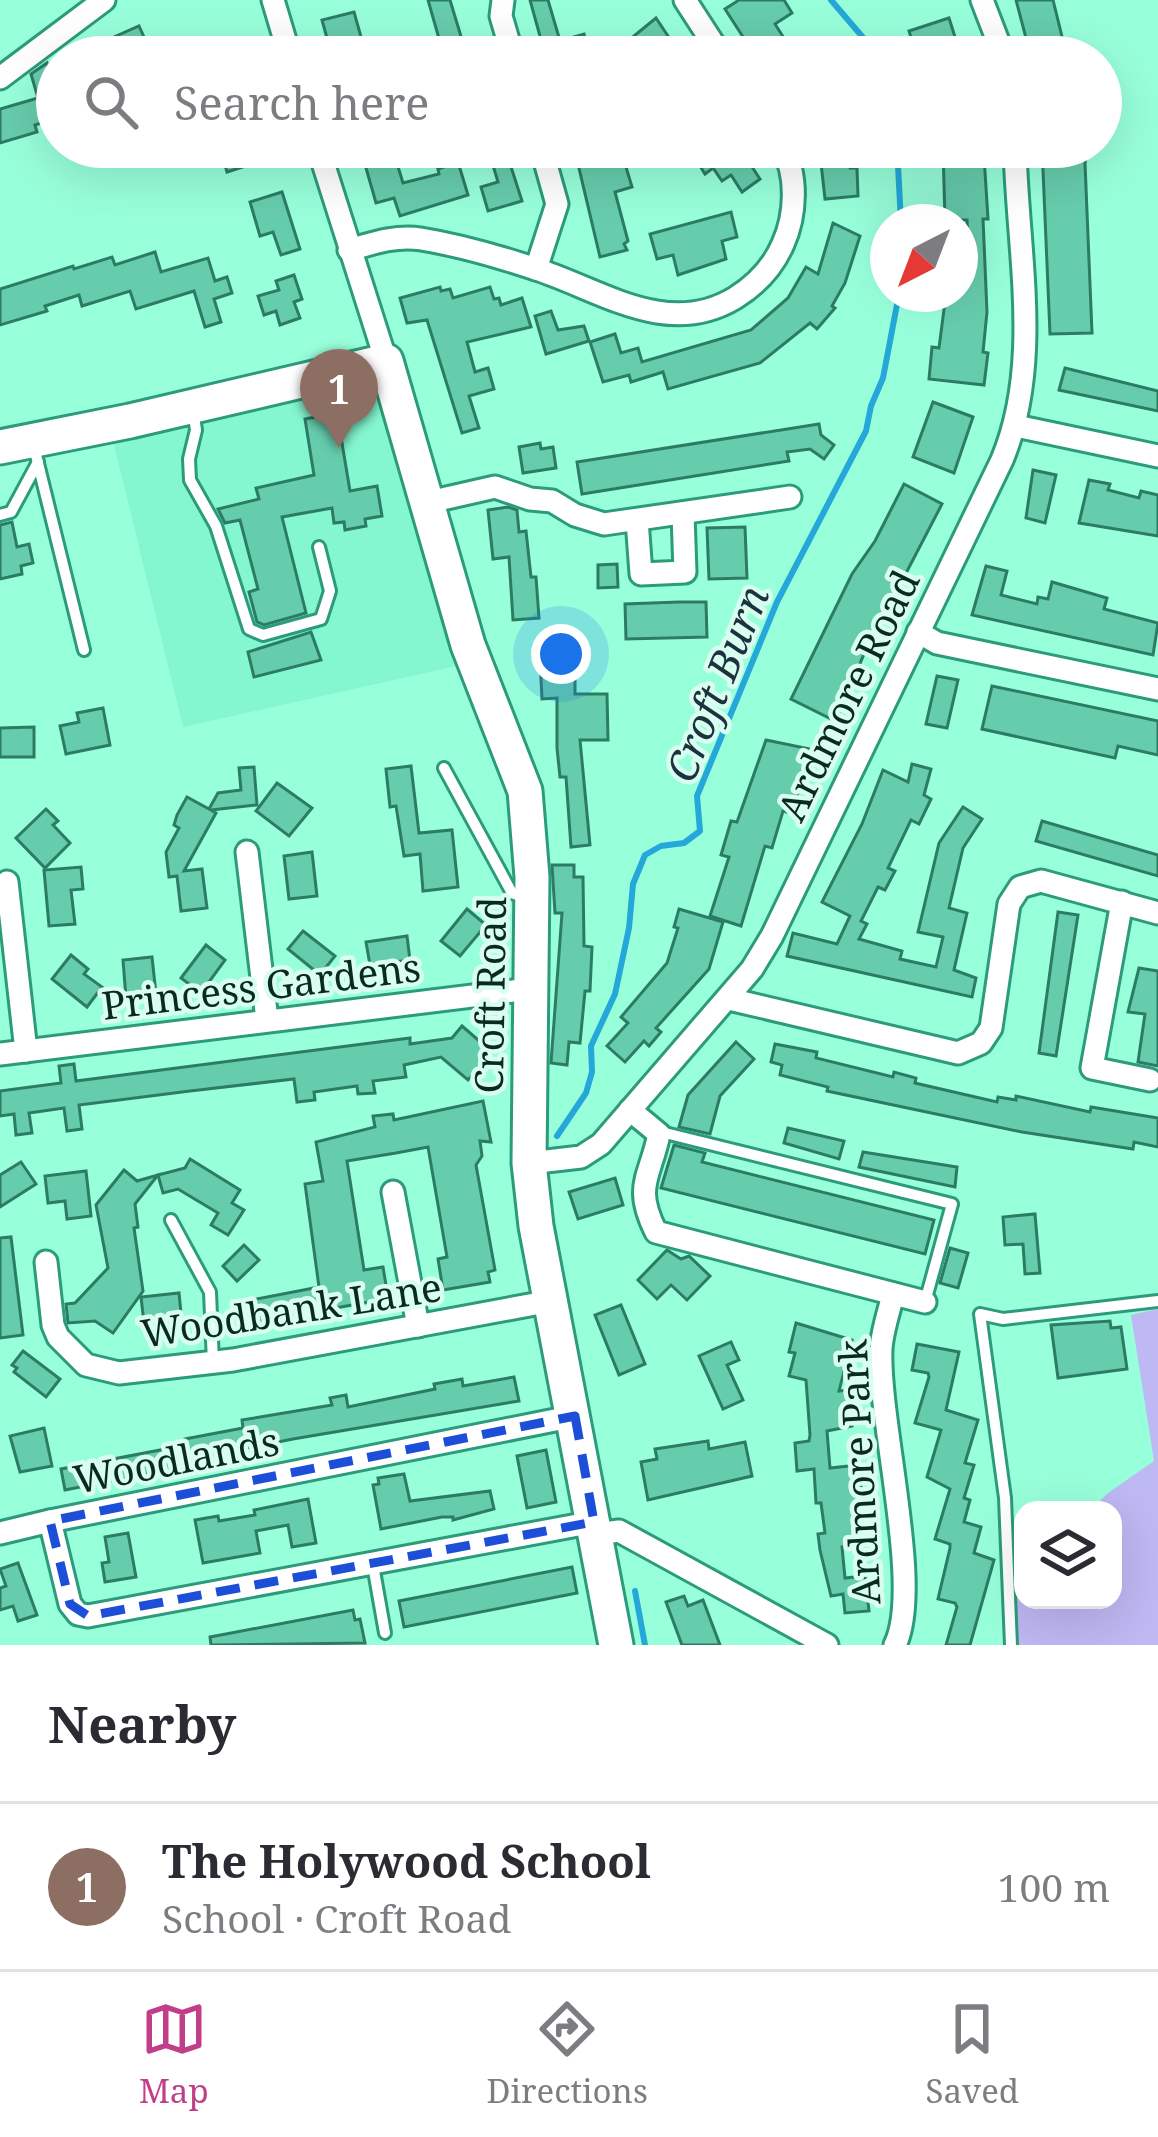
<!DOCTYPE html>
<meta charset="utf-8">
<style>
:root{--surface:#fff;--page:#f7f7f7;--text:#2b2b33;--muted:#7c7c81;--line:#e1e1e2;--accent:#c13f88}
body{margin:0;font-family:"Noto Serif",serif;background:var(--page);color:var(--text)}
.controls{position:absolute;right:36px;bottom:36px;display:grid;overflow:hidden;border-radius:24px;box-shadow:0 12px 48px #0002}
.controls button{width:108px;height:108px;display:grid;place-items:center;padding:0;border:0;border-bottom:3px solid var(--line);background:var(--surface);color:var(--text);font:60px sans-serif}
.compass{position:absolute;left:870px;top:204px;width:108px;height:108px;border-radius:50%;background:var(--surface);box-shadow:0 12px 48px #0002;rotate:222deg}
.you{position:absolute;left:561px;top:654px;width:42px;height:42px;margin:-30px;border:9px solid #fff;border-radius:50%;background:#1a73e8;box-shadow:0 0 0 18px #1a73e833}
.badge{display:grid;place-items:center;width:78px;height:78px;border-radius:50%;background:var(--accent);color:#fff;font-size:39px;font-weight:700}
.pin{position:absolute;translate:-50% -99px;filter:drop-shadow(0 3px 6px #0008)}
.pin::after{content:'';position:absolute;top:63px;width:42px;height:36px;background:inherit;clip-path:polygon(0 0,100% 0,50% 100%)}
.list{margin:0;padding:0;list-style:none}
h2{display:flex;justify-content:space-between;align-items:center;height:156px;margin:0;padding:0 48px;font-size:51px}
h2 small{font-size:39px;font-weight:400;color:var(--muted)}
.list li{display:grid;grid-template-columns:78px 1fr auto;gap:36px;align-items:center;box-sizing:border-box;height:168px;padding:0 48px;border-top:3px solid var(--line)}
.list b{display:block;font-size:45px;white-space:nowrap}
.list p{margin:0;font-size:39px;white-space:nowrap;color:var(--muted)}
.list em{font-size:39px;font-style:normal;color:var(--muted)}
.icon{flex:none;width:66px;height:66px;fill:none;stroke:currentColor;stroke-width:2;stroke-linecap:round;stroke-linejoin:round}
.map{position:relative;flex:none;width:1158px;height:1645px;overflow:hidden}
.search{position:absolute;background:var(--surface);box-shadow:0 12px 48px #0002;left:36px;right:36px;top:36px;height:132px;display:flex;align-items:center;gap:30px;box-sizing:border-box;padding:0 42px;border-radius:66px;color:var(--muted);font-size:45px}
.sheet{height:324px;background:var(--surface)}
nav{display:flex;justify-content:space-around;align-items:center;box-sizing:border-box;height:168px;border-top:3px solid var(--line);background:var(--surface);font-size:33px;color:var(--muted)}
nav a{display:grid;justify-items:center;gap:6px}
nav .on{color:var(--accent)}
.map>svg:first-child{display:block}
.built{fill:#84f7d0}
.green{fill:#beb8f3}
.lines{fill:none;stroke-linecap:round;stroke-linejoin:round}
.stream{stroke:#25a8d9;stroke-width:6}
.building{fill:#66cdac;stroke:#2c7c64;stroke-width:3}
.lane-casing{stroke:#2c9b7b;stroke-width:16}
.street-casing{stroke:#2c9b7b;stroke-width:27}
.secondary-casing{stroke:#2c9b7b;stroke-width:39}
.lane{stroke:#fff;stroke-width:10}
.street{stroke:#fff;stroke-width:21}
.secondary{stroke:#fff;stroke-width:33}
.marked{fill:none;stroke:#1d4ed8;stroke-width:9;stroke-dasharray:24 15;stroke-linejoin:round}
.labels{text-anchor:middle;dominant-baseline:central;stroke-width:9;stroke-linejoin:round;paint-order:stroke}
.street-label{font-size:39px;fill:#082a20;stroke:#d9fef0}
.water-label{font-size:42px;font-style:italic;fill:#1a333f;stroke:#d9fef0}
</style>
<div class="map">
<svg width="1158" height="1645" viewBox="0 0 1158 1645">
<rect width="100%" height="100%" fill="#98ffdb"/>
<path class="built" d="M364,381l16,11 81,273 -278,62 -70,-286z"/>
<path class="green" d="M1158,1309v336h-148l1,-56 12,-2v13h90v-90h-23l18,-17 46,-32 -23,-146z"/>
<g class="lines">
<g class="stream">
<path d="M831,0l35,41 6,16"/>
<path d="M897,147l4,75"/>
<path d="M557,1136l29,-43 6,-21 -1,-26 24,-52 14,-66 4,-44 12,-29 16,-9 23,-3 16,-12 -3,-35 80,-194 89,-171 5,-25 12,-28 16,-84"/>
<path d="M635,1591l10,54"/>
</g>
</g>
<g class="building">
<path d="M428,0h22l13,43 12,-4 5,18h-51l-1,-4 14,-4z"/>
<path d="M530,0h18l12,41 24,-7 6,23h-62l-1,-6 16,-4z"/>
<path d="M739,0h45l8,13 -17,11 21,33h-40l-31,-48z"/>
<path d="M1016,0h37l14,57h-36z"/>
<path d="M354,12l9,32 -32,9 -9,-33z"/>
<path d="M656,18l20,30 -13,9h-23l-11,-17z"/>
<path d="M949,18l6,19 -26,8 4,12h-16l-8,-26z"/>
<path d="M139,26l14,31h-31l-8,-20z"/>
<path d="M47,63l10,32v23l-22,7 2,7 -37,11v-34l38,-11 -7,-24z"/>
<path d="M220,147h39l5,13 -37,12z"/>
<path d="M360,147h32l11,36 36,-9 -1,-5 20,-7 10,33 -68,21 -6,-18 -18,5z"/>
<path d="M574,147h46l12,40 -17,5 13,49 -4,3 3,6 -27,7z"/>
<path d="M695,147h44l21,32 -18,13 -11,-17 -9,6 -9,-13 -8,6 -10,-16 4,-4z"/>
<path d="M843,147l7,21h7l1,28 -33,3 -5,-45z"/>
<path d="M1042,147h46l-3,16 7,170 -42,1z"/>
<path d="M505,148l17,53 -34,10 -7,-24 17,-5 -9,-30z"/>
<path d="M943,149h20v8l21,-1 4,63h-5l4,93 -4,40 5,1 -4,32 -55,-6 3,-32 7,1 7,-54h14v-33l9,-1 -2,-40h-22z"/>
<path d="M282,192l18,57 -19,6 -8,-23 -13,4 -10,-34z"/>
<path d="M731,212l6,25 -15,4 4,18 -48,16 -5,-20 -16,4 -7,-25z"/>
<path d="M833,223l27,13 -15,47 -13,23 3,2 -18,21 -7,-6 -50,40 -92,26 -5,-17 -32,10 -2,-7 -26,7 -13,-40 25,-8 6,19 17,-5 4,14 109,-32 37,-32 18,-31 12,7z"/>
<path d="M155,252l6,20 47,-14 7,23 12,-4 5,16 -18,6 7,23 -16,5 -11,-36 -58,18 -6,-18 -48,15 -3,-11 -34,11 2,5 -47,14v-36l73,-23 1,3 38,-12 3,8z"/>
<path d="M294,275l8,24 -8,3 6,16 -20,7 -4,-14 -12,4 -6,-19 21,-6 -3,-9z"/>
<path d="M440,287l1,4 9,-2 3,9 37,-11 4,12 5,-1 2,7 21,-7 9,29 -64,15 8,30 13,-4 6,21 -25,7 10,32 -17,5 -35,-113 -20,3 -7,-25z"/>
<path d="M551,311l7,19 26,-4 5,15 -43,13 -11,-38z"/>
<path d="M1065,368l93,23v20l-99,-21z"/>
<path d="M933,402l40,15 -19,56 -41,-16z"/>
<path d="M337,413l13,78 27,-5 5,30 -17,3 1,7 -21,4 -1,-8 -10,1 -2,-15 -50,9 24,96 -42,12 -7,-3 -8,-30 9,-3 -18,-69 -15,3 -7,-14 41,-10 -3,-11 58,-13 -9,-56z"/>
<path d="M819,424l2,11 13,10 -10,14 -14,-10 -23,3 2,9 -207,33 -5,-32z"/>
<path d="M540,443l1,6 12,-2 3,21 -33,5 -4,-26z"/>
<path d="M1033,470l23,5 -11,48 -19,-5z"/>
<path d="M1089,480l21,4 -2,6 31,8 2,-7 17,4v41l-79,-13z"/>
<path d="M904,484l38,20 -77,148 -30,69 -44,-22 61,-125 23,-33z"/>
<path d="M508,507l9,3 2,22 7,-1 5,46h5l3,41 -26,2 -4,-63 -16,2 -5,-49z"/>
<path d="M12,522l5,25 12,-3 4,19 -12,3 1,8 -22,5v-54z"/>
<path d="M745,527l2,51 -38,1 -2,-51z"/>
<path d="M617,564l1,23 -20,1v-23z"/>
<path d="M986,566l21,5 -6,24 36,9 1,-7 10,2 4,-17 55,16 -3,11 54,14 -5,32 -181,-40z"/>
<path d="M679,602h27l1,35 -81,2 -1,-35z"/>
<path d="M311,632l10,28 -67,17 -6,-25z"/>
<path d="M539,640h36v54h32l1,46h-28l10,105 -19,2 -5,-70h-6l-3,-29v-50l-15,1z"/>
<path d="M937,676l21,4 -11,48 -21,-4z"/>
<path d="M992,686l166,35v34l-40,-9 -3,12 -133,-29z"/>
<path d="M103,708l7,37 -44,9 -6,-28 19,-4 -2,-9z"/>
<path d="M34,727v30h-34v-29z"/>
<path d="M766,740l49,10 -25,63 -7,-2 -11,37 -7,-2 -24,80 -31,-10 19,-59 -8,-2 10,-34 6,1z"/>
<path d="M912,764l19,5 -7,26 7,4 -12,25 -8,-4 -23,48 7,3 -10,19 -7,-3 -17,34 6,3 -8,15 43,12 -2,8 36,8 7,-30 -25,-5 21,-89 24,-36 19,12 -19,29 -14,60 18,5 -13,57 22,8 -4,19 -185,-41 6,-23 44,11 13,-28 -28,-14 40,-78 21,-54 25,12z"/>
<path d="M411,766l8,67 33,-3 6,57 -35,4 -3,-37 -16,2 -8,-50 -6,1 -4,-38z"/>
<path d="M254,767l3,38 -46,5 5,3 -32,58 18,-2 5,39 -26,3 -4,-35 -8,1 -3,-25 13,-24 -5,-3 3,-10 10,-18 22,12 9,-16 23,-3 -2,-22z"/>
<path d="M277,783l35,25 -23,28 -33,-25z"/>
<path d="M46,809l12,12 -5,4 17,18 -25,25 -29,-30z"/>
<path d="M1042,821l116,34v21l-122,-35z"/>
<path d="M312,852l5,44 -28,3 -5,-43z"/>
<path d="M552,865h22v12h9l1,69 8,1 -2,44h-5l-5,52 -11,-1 -2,23 -16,-2 11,-150h-7z"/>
<path d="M81,867l2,22 -12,1 4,34 -26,2 -5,-56z"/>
<path d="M467,909l19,16 -26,31 -19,-15z"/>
<path d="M679,909l44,13 -14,47 -53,59 5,4 -12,14 -5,-5 -19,21 -18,-16 21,-23 -7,-6 46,-54 11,-35 -4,-1z"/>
<path d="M1058,912l20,3 -22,141 -17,-3z"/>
<path d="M303,931l32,25 -15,19 -32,-26z"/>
<path d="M407,936l3,24 -40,5 -4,-23z"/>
<path d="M206,945l19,15 -24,33 -20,-15z"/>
<path d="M71,955l17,14 -4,5 18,13 -15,20 -35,-28z"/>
<path d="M152,957l4,37 -30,4 -3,-38z"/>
<path d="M1139,968l19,3v95l-20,-4 7,-48 -17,-2z"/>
<path d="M462,1026l30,26 -24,28 -27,-23 -37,8 2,12 -33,4 2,12 -17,1 -1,-8 -43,6 1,8 -18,2 -3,-23 -104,12 -111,14 3,24 -15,2 -3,-23 -35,5 3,20 -16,2 -2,-21 -14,2v-25l61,-8 -2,-17 15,-2 2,17 334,-43v6l42,-6z"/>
<path d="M736,1042l18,17 -34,37 -10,38 -31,-7 9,-32z"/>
<path d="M775,1044l42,8 -1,6 77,19 1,-5 22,6 -1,5 82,19 1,-5 18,3v-4l74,16 1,-5 67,11v29l-24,-5 -1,7 -111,-17 -195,-41 1,-4 -48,-12 2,-10 -11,-3z"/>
<path d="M483,1101l8,41 -11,-1 2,15 -6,9 19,105 -7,2 2,10 -47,8 -5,-31 9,-2 -19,-110 -32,6 -49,8 17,109 19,-3 4,24 -7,1 1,8 -126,22 -4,-22 68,-13 -14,-103 18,-3 -7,-39 59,-15 -2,-11 20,-2 1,6z"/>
<path d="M788,1128l56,13 -5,18 -55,-16z"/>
<path d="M674,1145l31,8 -3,9 232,58 -9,34 -264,-66z"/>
<path d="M863,1152l94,15 -2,20 -96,-20z"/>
<path d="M190,1159l50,31 -8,13 12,7 -16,25 -17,-10 7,-12 -40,-24 -15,4 -5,-18 27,-7z"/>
<path d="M21,1162l15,22 -36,23v-32z"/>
<path d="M124,1170l13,11 21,-6 -23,29 3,23 -4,1 9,63 -30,42 -18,-12 -27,2 -2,-19 9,-1 33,-35 -12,-63z"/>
<path d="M86,1171l5,45 -24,3 -2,-18 -17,2 -3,-27z"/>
<path d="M615,1178l8,27 -45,14 -9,-27z"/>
<path d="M1035,1214l5,59 -15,1 -2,-30 -18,1 -2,-28z"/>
<path d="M11,1237l12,98 -23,3v-100z"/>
<path d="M244,1245l15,15 -22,21 -14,-15z"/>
<path d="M950,1248l18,5 -10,35 -18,-5z"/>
<path d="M667,1250l14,9 8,-3 21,20 -23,24 -16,-15 -14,14 -19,-19z"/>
<path d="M179,1293l3,30h-38l-3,-26z"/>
<path d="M621,1305l24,59 -26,11 -24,-60z"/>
<path d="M1110,1321l1,7 10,-1 6,42 -69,9 -7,-53z"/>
<path d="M796,1323l56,17 -13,51 10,-1 3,36 -25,5 3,37 28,-3 10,76 -26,6 3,31 20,-2 4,35 -24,2 -2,-19 -12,2 -11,-46 -2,-16 7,-1 -4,-30h-5l-2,-34 -17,2 -2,-28 14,-2 1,-6 -4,-55 -17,-4 6,-23 -6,-1z"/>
<path d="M731,1342l8,18 -12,5 16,35 -20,9 -24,-53z"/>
<path d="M917,1344l42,8 -13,58 32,10 -13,43 9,2 -10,33 6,2 -6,22 17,5 -7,26 20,7 -24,85h-24l11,-38 -2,-4 -17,-4 12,-51v-4l-15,-5 15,-50 -23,-12 14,-47 -26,-7 14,-46 -1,-4 -16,-3z"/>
<path d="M23,1351l37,28 -14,18 -32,-25 3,-4 -5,-3z"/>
<path d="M514,1377l5,24 -226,38 -111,22 1,6 -118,23 -4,-21 125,-24 -1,-6 58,-11 -1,-8 90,-15 -2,-7 16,-3 2,12 87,-18 -1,-5 28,-5 1,7z"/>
<path d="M44,1428l8,38 -32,6 -10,-36z"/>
<path d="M708,1441l1,8 36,-7 7,34 -104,24 -7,-38 16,-3 -2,-10z"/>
<path d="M546,1450l10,52 -29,6 -10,-52z"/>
<path d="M404,1474l6,27 80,-10 4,18 -41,11v-3h-11l-61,12 -8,-44 6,-1 -1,-6z"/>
<path d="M308,1499l8,44 -24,4 -4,-22 -32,6 4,22 -57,10 -8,-43 23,-4 1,5 36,-6 -1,-5z"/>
<path d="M128,1533l8,44 -31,5 -3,-19 7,-1 -4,-25z"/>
<path d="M18,1563l19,52 -19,6 -5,-15 -13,4v-22l6,-2 -6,-17z"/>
<path d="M572,1567l5,26 -173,34 -5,-26z"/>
<path d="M684,1596l4,10 15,-6 17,45h-38l-16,-43z"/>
<path d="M353,1610l2,10 5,-1 5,24 -154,2 -1,-8z"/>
</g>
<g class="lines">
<defs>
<g id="lane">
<path d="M193,410l3,20 -7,29 1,21 26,46 33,103 14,6 58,-16 9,-28 -11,-44"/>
<path d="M33,443l51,207"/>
<path d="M0,515l11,-3 27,-50"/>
<path d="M444,768l68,125 16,6"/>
<path d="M657,1131l295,73 -27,98"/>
<path d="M171,1220l39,72 3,71"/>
<path d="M373,1565l12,68"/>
<path d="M1011,1645l-6,-147 -25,-184 23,5 155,-18"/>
</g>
<g id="street">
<path d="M273,0l17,57"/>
<path d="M503,0l-2,16 12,41"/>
<path d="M685,0l37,57"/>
<path d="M982,0l22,57"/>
<path d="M0,78l104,-78"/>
<path d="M318,147l68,214"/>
<path d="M349,250c24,-7 47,-15 72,-11 37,6 79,18 115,30 65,21 131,70 199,29 21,-13 38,-31 48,-54 13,-29 15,-69 -1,-97"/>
<path d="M536,269l21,-65 -16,-57"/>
<path d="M1016,426l142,30"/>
<path d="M429,502l66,-15 35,12 22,2 23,14 29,9 186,-27"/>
<path d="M637,520l4,54 44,-2 -2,-58"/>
<path d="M918,632l19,11 221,46"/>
<path d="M247,852l20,168"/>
<path d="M7,882l19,169"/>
<path d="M1122,902l-30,166 58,12"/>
<path d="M729,999l229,54 23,-10 10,-15 18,-124 11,-17 21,-6 117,32"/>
<path d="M0,1054l530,-65"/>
<path d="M630,1110l29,24c-9,44 -26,52 -3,98l269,70"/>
<path d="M529,1163l52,-6 20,-13 151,-175 20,-33 230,-476c41,-98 15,-210 13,-313"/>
<path d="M393,1192l25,134"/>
<path d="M46,1262l7,63 5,12 28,28 33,8 114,-13 318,-59"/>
<path d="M893,1294c-4,18 -11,37 -12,55 -3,73 42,239 14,296"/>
<path d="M575,1416l-525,105 20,83 8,10 10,2 506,-94"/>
<path d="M0,1533l50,-12"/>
<path d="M596,1534l23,-3 208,114"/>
</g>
<path id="secondary" d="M0,447l130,-26 256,-60 82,284 57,146 7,86 -3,286 7,63 80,419"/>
</defs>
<use href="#lane" class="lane-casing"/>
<use href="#street" class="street-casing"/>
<use href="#secondary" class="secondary-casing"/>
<use href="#lane" class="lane"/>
<use href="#street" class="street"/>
<use href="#secondary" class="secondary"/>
</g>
<path class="marked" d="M575,1416l19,106 -506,94 -18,-12 -20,-83z"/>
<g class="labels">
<g class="street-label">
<text transform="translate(847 695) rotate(-64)">Ardmore Road</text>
<text transform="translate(261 985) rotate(-7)">Princess Gardens</text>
<text transform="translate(489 995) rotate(-89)">Croft Road</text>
<text transform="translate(291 1309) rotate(-9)">Woodbank Lane</text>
<text transform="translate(176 1459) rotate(-11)">Woodlands</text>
<text transform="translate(858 1472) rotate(-93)">Ardmore Park</text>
</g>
<g class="water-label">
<text transform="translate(716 683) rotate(-68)">Croft Burn</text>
</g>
</g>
</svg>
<div class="controls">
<button><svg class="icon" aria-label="layers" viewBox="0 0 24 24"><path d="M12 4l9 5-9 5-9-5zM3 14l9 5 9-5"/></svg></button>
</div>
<svg class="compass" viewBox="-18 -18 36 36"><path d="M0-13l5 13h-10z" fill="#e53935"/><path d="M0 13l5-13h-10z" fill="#7c7c81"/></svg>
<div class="you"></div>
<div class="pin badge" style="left:339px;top:448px;background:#8d6e63">1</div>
<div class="search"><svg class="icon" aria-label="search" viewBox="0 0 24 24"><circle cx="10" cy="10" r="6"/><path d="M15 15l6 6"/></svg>Search here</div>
</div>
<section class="sheet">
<h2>Nearby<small></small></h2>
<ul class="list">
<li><span class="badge" style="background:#8d6e63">1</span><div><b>The Holywood School</b><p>School · Croft Road</p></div><em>100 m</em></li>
</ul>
</section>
<nav>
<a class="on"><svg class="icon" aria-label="map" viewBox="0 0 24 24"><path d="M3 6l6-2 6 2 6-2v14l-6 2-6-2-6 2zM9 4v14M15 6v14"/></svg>Map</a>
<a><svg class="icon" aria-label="directions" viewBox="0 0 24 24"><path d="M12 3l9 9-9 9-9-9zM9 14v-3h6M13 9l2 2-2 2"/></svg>Directions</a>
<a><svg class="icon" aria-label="saved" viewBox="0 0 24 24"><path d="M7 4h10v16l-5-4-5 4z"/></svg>Saved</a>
</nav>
